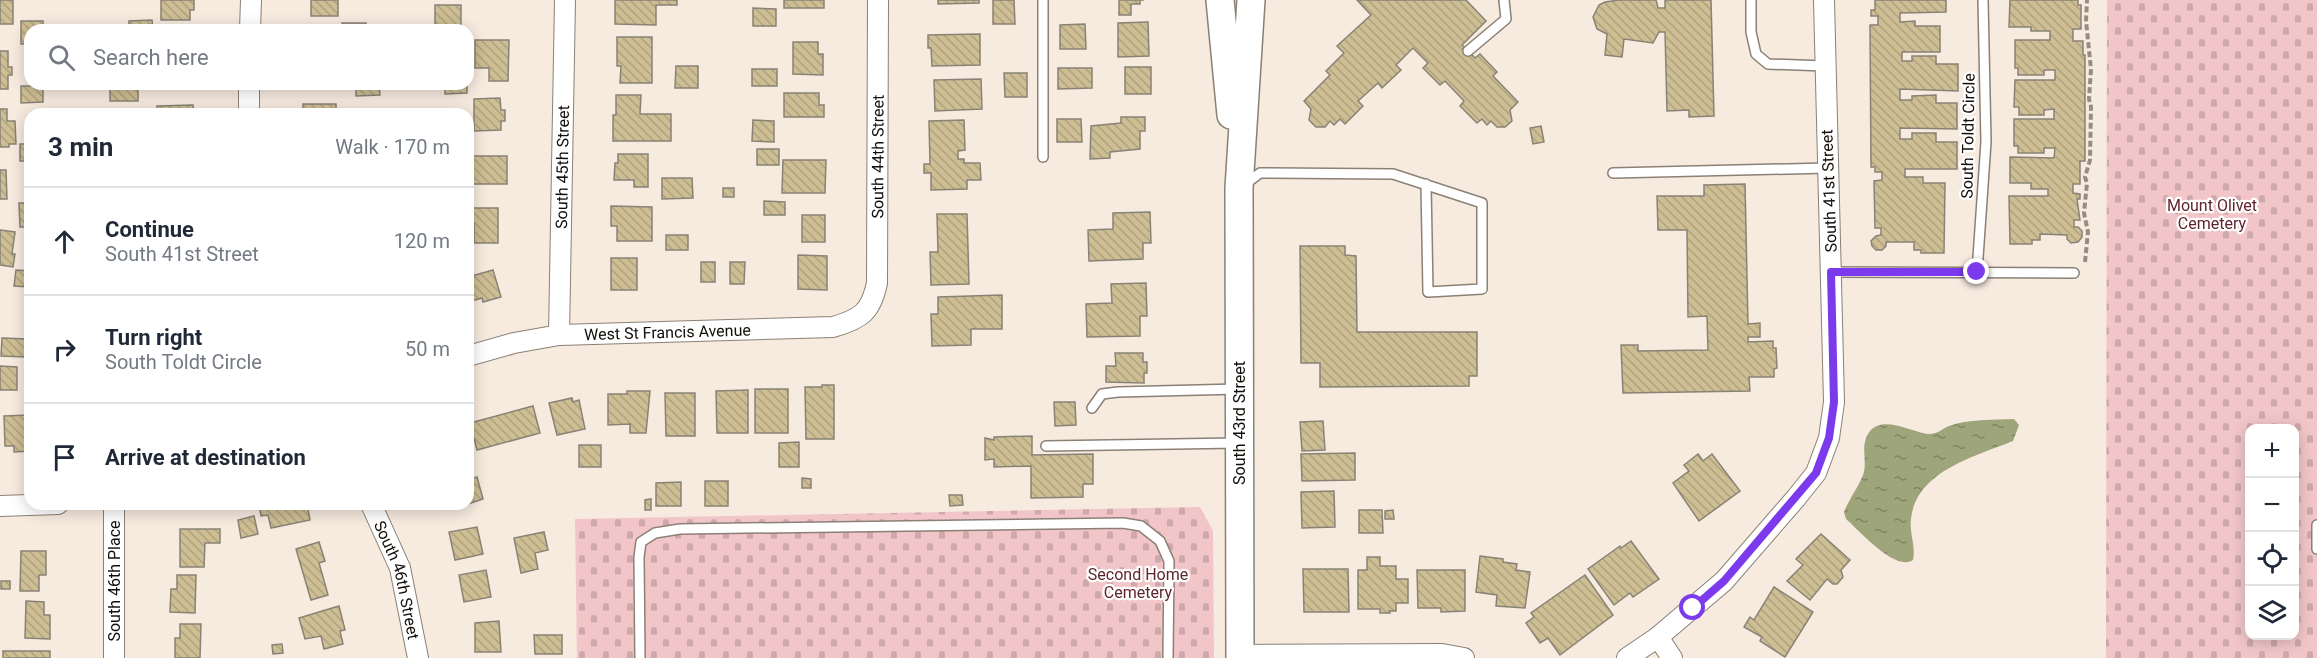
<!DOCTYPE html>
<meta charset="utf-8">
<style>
:root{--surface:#fff;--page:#f2f2f3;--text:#1f2937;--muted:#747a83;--line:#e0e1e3}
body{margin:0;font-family:Roboto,sans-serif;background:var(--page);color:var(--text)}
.controls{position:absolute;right:18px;bottom:18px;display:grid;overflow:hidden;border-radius:12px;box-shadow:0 3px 15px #0003}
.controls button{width:54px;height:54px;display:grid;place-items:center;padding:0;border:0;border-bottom:2px solid var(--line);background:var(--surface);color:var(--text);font:30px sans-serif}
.stop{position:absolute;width:18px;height:18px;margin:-14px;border:4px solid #7c3aed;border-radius:50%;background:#fff}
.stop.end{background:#7c3aed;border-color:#fff;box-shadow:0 2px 6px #0008}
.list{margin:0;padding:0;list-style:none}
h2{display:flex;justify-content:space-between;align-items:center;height:78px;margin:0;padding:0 24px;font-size:26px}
h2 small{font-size:20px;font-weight:400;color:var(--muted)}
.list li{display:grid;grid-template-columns:39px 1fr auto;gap:18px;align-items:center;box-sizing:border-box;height:108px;padding:0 24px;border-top:2px solid var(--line)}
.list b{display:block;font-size:22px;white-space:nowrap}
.list p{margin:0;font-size:20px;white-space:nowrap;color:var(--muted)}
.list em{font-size:20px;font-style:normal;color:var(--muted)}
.icon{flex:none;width:33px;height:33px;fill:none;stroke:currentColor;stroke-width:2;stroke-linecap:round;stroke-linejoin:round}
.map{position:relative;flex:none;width:2317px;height:658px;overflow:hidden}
.search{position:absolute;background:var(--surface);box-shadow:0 3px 15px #0003;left:24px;top:24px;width:450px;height:66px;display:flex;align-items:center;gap:15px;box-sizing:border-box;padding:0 21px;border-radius:18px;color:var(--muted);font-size:22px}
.panel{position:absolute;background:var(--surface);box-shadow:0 3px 15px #0003;left:24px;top:108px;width:450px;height:402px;border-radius:18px}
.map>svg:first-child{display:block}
.cemetery{fill:url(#cemetery-stones);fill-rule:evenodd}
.water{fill:url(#water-ripples)}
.building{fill:url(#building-back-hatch);stroke:#888376;stroke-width:1.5}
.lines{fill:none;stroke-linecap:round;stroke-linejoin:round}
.service-casing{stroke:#8b8076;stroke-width:12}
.minor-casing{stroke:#8b8076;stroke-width:22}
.secondary-casing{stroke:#8b8076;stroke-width:30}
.path{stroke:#968c84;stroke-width:4;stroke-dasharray:6 3;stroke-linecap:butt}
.service{stroke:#fff;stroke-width:9}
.minor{stroke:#fff;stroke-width:20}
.secondary{stroke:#fff;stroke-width:27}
.route{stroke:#7c3aed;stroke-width:8}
.labels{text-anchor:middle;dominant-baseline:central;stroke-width:4.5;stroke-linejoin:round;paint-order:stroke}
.street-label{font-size:16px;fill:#120e0a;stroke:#fff}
.park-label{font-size:16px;fill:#5f232c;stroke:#fff}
</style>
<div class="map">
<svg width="2317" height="658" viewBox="0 0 2317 658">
<defs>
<pattern id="cemetery-stones" width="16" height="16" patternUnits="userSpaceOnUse" patternTransform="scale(1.5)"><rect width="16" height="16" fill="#f2c6c9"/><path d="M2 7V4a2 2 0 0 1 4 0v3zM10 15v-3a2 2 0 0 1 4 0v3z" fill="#cea9ab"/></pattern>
<pattern id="water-ripples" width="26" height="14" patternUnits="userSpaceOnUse" patternTransform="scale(1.5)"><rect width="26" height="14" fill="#9ea57b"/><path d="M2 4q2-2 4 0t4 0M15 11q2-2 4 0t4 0" fill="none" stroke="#7f8563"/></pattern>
<pattern id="building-back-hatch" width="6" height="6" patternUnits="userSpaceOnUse" patternTransform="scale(1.5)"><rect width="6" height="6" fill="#cebe94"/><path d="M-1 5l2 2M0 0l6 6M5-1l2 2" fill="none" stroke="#b0a27e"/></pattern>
</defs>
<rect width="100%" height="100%" fill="#f7eadf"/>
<g class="cemetery">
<path d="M2107,0h210v658h-211zM2250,428h44v208h-44z"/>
<path d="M1200,507l13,24 1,127h-637l-2,-139z"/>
</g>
<path class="water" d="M2014,419l5,6 -6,16c-37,15 -97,30 -102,78 -2,14 5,27 2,41 -18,12 -53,-29 -67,-41l-2,-7c5,-13 14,-24 19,-37 5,-13 -3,-28 5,-41 12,-21 43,-2 60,0 11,0 13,-5 21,-8 18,-7 46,-6 65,-7z"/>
<g class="building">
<rect x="0" y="0" width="13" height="24"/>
<path d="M161,0h33v10h-4v10h-29z"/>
<rect x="311" y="0" width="27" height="16"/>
<path d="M615,0h62v5h-21v20l-41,-1z"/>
<rect x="784" y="0" width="40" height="8"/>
<path d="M938,0h41v3l-41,1z"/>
<path d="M993,0h21l1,24h-22z"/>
<path d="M1119,0h25h-4v4h-9v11h-12z"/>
<path d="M1357,0h109l20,21 -24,24 13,13 5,-4 17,18 -4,4 25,26 -8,8 2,11 -7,6h-8l-6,-6 -4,4 -5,-6 -5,4 -17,-17 4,-5 -19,-20 -5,4 -17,-17 5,-5 -15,-15 -17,17 5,5 -19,18 -4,-5 -20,18 5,5 -18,18 -5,-5 -6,6 -4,-4 -5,6h-9l-7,-7 2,-11 -7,-8 26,-26 -4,-4 18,-18 -7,-7 34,-31z"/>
<path d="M1619,0h37l2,8h7v-8h46l3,116 -25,1v-7l-22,1 -2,-79h-6l-6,11 -29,-4 -2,18 -17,-2 2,-21 -10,-5 -4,-12 6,-12 6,-3z"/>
<path d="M1875,0h71v12l-46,1v9l15,-1v5h25v26h-38v9h10v-5h24v8h22v27l-58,-2v11h12v-4l24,-1v8h21v26l-57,-1v11h12v-6h24v9h21v27h-52v8h18v6h22l-1,70h-23v-3h-7v-8h-28v4l-4,4h-6l-4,-4 -1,-5 5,-5 5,-1v-7h-6l-1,-47 8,-1v-8h-7v-5h-4l-1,-142h8v-9h-7v-6h4z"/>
<path d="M2010,0h68v5h3v24h-8v12h10v14h2v106h-5v23h-7v9l7,1v5h-3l3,21h-6v7h4l4,4v6l-4,5 -7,1 -4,-4v-4l-27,-1v6h-8v4h-22l-1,-48h39v-7h-17v-6h-21v-26l44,1 1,-10h-11v5h-26v-7h-4v-27h40v-10l-10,1v5h-25v-8h-5l1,-27h40v-10h-11v5h-26v-7h-3v-28h35v-9h-19v-4h-22z"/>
<rect x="435" y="5" width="26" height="21"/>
<path d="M753,8l23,1v17h-23z"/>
<path d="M152,20l1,10h-24v-9z"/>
<path d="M21,21h22v9h-13v14h-9z"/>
<path d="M1148,22l1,34 -31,1v-34z"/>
<path d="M342,23h24v7h-23z"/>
<path d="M1085,24l1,25h-26v-24z"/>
<path d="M980,34v31l-48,1 -1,-18h-3v-13z"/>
<path d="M617,37h35v46h-32l1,-17h-4z"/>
<path d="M475,40h34l-1,41h-19v-13h-14z"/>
<path d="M793,42h25v12h5v21l-30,-1z"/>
<path d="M0,51h8v16h4v8h-4v14h-8z"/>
<path d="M676,66h22v22h-23z"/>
<rect x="1125" y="67" width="26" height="27"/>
<path d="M1058,68h34v20l-34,1z"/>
<rect x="752" y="69" width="25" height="17"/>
<path d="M1004,73h23v24h-22z"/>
<path d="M981,79l1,30 -47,2 -1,-31z"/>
<rect x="110" y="84" width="28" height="17"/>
<path d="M159,84h35v4l-35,1z"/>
<path d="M356,84h23l1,11 -24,1z"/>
<path d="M445,84h22v9l-22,1z"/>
<path d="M21,86h22v16l-22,1z"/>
<path d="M784,93h35v12h5v12h-40z"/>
<path d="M616,95h25l-1,19h31v27h-58v-26h3z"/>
<path d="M500,98l1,12h4v11h-4v9l-27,1v-32z"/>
<rect x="303" y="104" width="33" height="10"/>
<path d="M193,105l1,9h-37v-8z"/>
<path d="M0,109h7v12h8l1,23h-7v3h-9z"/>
<path d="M1121,117h24v14h-5v18l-30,3v6l-20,1 1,-33 30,-3z"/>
<path d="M1057,119h24l1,23h-25z"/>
<path d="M753,120l21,1v21l-22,-1z"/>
<path d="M964,120l1,30 -7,1v8h6v4h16l1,17h-14v9l-36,1v-17h-7v-9h6l-1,-43z"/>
<path d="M1541,126l3,16 -11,2 -3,-16z"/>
<rect x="20" y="144" width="10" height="17"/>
<rect x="757" y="149" width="22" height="16"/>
<path d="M618,154h30v33h-14v-7h-20l1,-17h3z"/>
<rect x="473" y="156" width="34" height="28"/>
<path d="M783,160h43l-1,33h-43z"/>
<path d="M0,170h6l1,29h-7z"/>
<path d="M662,178h30l1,20 -31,1z"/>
<path d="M1745,184l3,140 12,-1v14h-12v5l25,-1v7h3l1,20 -3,1v8h-25l1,14 -127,2 -2,-48h17v6l70,-1 -1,-34 -19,1 -1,-87h-29l-1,-34h47v-11z"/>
<rect x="723" y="188" width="11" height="9"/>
<path d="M764,201l21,1v13h-21z"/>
<path d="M19,203h11v24h-10z"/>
<path d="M611,206l41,1v34h-35v-15h-6z"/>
<path d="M468,208h30v35h-24v-20h-6z"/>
<path d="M1150,212l1,31h-8v16l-54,2 -1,-31 25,-1v-16z"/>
<path d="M937,214h30l2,70 -38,1 -1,-33h8z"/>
<rect x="802" y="215" width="23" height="27"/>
<path d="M0,230l15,2 -3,22h3l-2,13 -13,-2z"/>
<rect x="666" y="235" width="22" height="15"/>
<path d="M1300,246h45v9l11,1 1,76h120v44h-8v10l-149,1v-24h-19z"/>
<path d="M798,255l29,1v34l-29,-1z"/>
<rect x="611" y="258" width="26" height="32"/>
<rect x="701" y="262" width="14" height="20"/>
<path d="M730,262h15l-1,22h-14z"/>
<path d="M16,270l14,1v16l-16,-1z"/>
<path d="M493,270l8,27 -18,5 -1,-4 -14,4v-25z"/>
<path d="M1146,283l1,33h-7v20l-53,1 -1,-33 26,-1 -1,-19z"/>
<path d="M1002,295v34h-31v16l-39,1 -1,-32h7v-17z"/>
<path d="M2,338l25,1 -1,18 -25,-1z"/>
<path d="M1115,353h28v9h4v11h-3v10l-38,-1v-16h10z"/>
<path d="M0,366l17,1v23h-17z"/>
<path d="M822,385h12v54h-28l-1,-52h17z"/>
<rect x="755" y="389" width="33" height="44"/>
<path d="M748,390v43h-31l-1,-42z"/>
<path d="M627,391h23l-4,42h-16v-9l-22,1v-31h19z"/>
<path d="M665,393h30v43h-29z"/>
<path d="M572,398l1,4 6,-2 6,29 -28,6 -8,-32z"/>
<path d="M1054,402h21l1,23 -21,1z"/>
<path d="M533,406l7,27 -63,17 -7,-27z"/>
<path d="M30,415v36l-16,1v-6h-9l-1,-30z"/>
<path d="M1323,421l2,29 -23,1 -2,-29z"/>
<path d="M1032,436v19l61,-1v30h-10v13l-52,1v-32l-37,1v-8l-9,1v-22l9,2v-3z"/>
<path d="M799,442v25h-20v-24z"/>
<rect x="579" y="445" width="22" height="22"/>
<path d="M1355,453v27l-53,1 -1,-27z"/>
<path d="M1698,454l5,7 9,-7 28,37 -41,30 -26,-38 16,-12 -5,-6z"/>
<path d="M477,477l6,22 -15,5v-24z"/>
<path d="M802,478l9,1v9h-9z"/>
<rect x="705" y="481" width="23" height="25"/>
<path d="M681,482v24h-25v-23z"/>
<path d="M1334,491l1,36 -33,1 -1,-36z"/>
<path d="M949,495h13l1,10 -13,1z"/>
<path d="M651,499v11h-6v-10z"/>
<path d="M265,504h42l3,16 -39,8 -3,-13 -7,1 -2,-11z"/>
<path d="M1359,510h23l1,23h-24z"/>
<path d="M1393,510l1,9h-9v-8z"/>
<path d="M254,516l4,18 -17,4 -3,-18z"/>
<path d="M477,527l6,27 -28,6 -6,-28z"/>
<path d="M180,529h40v14h-15l-1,24h-24z"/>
<path d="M544,532l4,18 -13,3 3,16 -17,4 -7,-35z"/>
<path d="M1821,534l29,26 -9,10 2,7 -6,7h-4l-6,-5 -17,21 -23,-19 16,-16 -7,-6z"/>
<path d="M1631,541l28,38 -26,18 -3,-4 -16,12 -26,-36 32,-23 1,2z"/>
<path d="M319,542l6,19 -6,2 9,32 -17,5 -15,-51z"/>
<path d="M21,551h25v24h-7v16h-19z"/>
<path d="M1480,556l23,3v3l14,2 -1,6 14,2 -5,36 -29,-2 1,-11 -21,-3z"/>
<path d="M1367,557h13v9h16v13h12v24h-12v8h-7l1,2h-10v-4h-22v-39h9z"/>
<path d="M1303,569h45l1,43h-45z"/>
<path d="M486,570l5,27 -27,5 -5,-27z"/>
<path d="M1417,570h48v41l-24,1v-4h-23z"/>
<path d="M177,575h19l-1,38 -25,-1 1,-23h6z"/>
<path d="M1585,575l28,40 -53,40 -12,-17 -8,5 -14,-20 8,-6 -3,-4z"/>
<rect x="1" y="581" width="9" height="8"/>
<path d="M1774,587l39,25 -28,45 -25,-16 2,-4 -18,-10 6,-10 4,3z"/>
<path d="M26,601l18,1v13h6v24l-25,-1z"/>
<path d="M339,606l6,24 -5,1 3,13 -19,5 -3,-13 -16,3 -6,-21z"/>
<path d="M499,621l2,31h-26v-29z"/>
<path d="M180,624h21l-1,34h-25v-20h5z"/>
<path d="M534,635h28v19h-27z"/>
<path d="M282,644l1,9 -10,1 -1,-9z"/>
<rect x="3" y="651" width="47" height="7"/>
</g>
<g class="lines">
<defs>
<g id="service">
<path d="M1043,0v157"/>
<path d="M1751,0v32l5,22 12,10 57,2"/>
<path d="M1468,51l38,-32 -2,-19"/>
<path d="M1613,173l215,-5"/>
<path d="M1244,185l16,-12 133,1 89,29v86l-54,3 -2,-108"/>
<path d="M1831,272l243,1"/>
<path d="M1977,272l9,-130 -3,-142"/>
<path d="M1092,408l10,-14 16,-2 120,-3"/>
<path d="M1046,446l192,-3"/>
<path d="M2317,525v24"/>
<path d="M640,658l-1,-101 2,-15 14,-9 25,-4 443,-6 18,3 19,15 9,20 -1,97"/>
</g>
<g id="minor">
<path d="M250,30l1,-30"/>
<path d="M249,114v-30"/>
<path id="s1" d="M559,335l6,-335"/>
<path id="s2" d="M468,356l46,-13 45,-8 274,-8c28,-8 38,-15 44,-44l1,-283"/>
<path d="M114,504v154"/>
<path id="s3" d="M371,504l29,64 18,90"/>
<path d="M0,506l58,-2"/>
<path d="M1658,637l14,21"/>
<path d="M1240,655l202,-1 22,4"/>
<path d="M1627,658l31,-21 66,-56 72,-83 20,-25 13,-35 5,-36 -10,-402"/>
</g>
<g id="secondary">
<path d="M1220,0l11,115"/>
<path d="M1240,658l-1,-470 12,-188"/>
</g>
</defs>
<use href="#service" class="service-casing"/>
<use href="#minor" class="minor-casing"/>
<use href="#secondary" class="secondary-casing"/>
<path class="path" d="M2085,262l3,-30 -4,-19 3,-30 -2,-6 5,-17 1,-53 -2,-8 2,-30 -5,-48 1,-21"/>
<use href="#service" class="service"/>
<use href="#minor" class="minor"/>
<use href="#secondary" class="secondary"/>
</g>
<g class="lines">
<path class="route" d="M1693,608l31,-27 92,-108 13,-35 5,-36 -3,-130h146"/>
</g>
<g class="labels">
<g class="street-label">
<text transform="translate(1968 136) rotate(-89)">South Toldt Circle</text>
<text stroke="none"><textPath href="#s2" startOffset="561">South 44th Street</textPath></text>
<text stroke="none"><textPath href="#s1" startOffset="168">South 45th Street</textPath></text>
<text transform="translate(1829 191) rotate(-92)">South 41st Street</text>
<text stroke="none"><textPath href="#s2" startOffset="202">West St Francis Avenue</textPath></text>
<text transform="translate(1239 423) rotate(-90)">South 43rd Street</text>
<text transform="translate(114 581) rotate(-90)">South 46th Place</text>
<text stroke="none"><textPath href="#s3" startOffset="81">South 46th Street</textPath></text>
</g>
<g class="park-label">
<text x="2212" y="205">Mount Olivet<tspan x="2212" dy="18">Cemetery</tspan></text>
<text x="1138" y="574">Second Home<tspan x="1138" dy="18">Cemetery</tspan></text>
</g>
</g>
</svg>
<div class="controls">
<button>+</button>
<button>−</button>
<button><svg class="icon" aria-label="locate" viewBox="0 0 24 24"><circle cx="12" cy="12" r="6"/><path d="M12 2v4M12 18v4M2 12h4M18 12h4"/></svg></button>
<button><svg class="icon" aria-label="layers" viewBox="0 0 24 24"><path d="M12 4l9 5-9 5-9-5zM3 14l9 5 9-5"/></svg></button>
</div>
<div class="stop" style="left:1693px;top:608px"></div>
<div class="stop end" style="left:1977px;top:272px"></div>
<div class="search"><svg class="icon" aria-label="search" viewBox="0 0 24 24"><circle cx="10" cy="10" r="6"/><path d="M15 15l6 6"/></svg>Search here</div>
<section class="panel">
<h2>3 min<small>Walk · 170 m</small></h2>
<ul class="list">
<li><svg class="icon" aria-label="ahead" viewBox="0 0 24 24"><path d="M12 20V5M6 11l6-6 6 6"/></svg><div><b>Continue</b><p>South 41st Street</p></div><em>120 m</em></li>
<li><svg class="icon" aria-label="right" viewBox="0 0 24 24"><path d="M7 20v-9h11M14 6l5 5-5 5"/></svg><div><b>Turn right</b><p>South Toldt Circle</p></div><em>50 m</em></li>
<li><svg class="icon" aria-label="arrive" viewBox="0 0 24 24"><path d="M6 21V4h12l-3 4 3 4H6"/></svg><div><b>Arrive at destination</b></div></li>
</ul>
</section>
</div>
